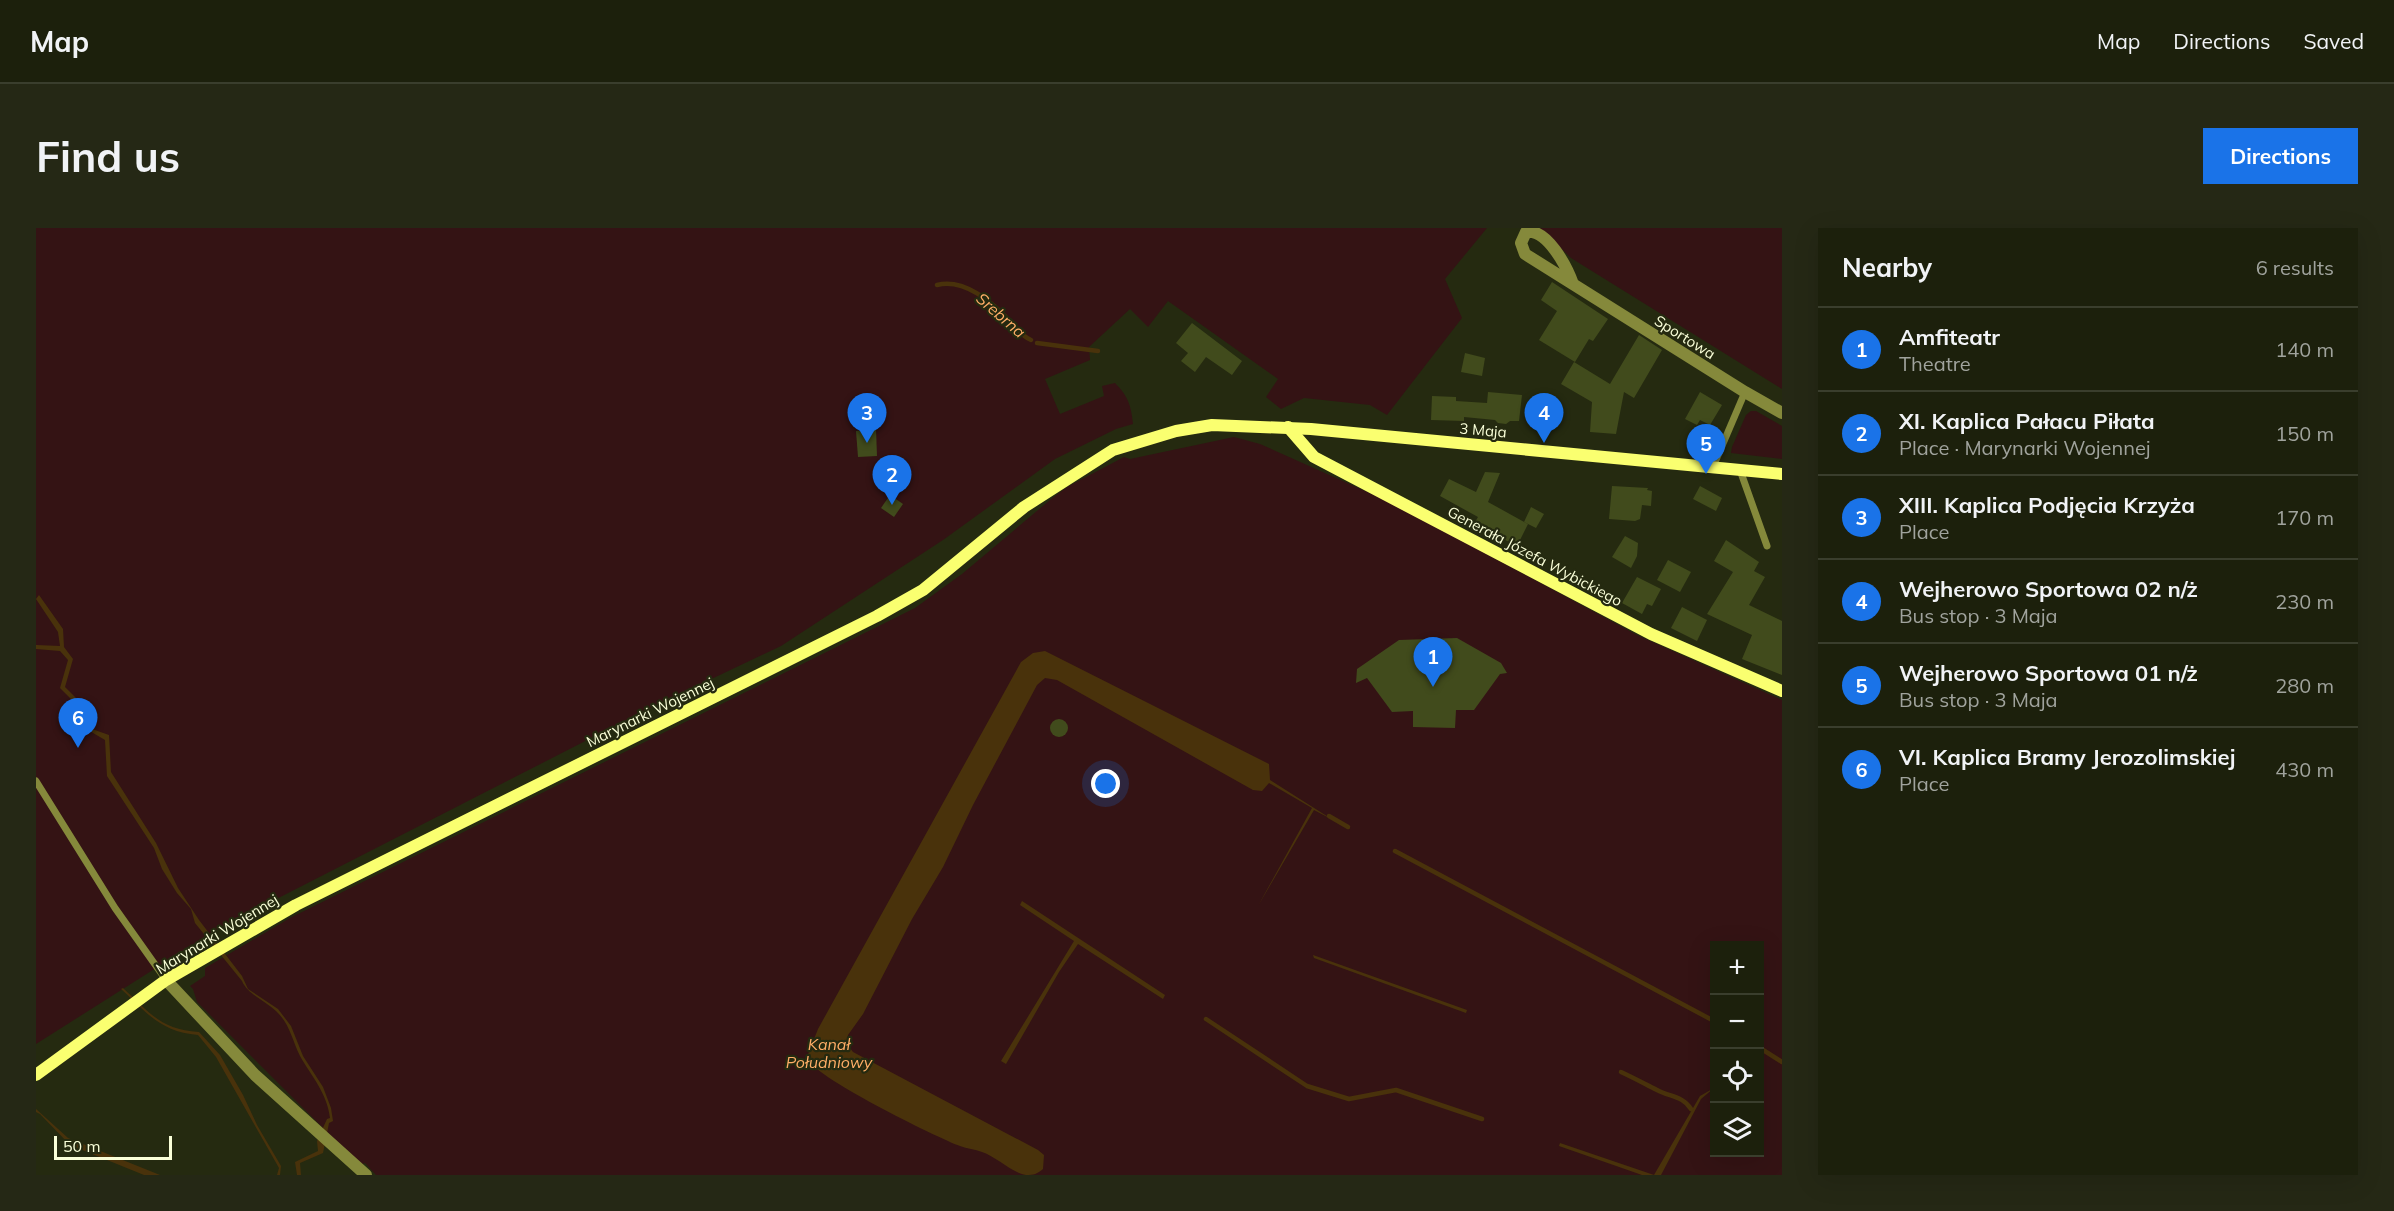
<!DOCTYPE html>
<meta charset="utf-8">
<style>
:root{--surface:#1c200c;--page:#252815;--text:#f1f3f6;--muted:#a0a39d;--line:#3a3e2d;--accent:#1a73e8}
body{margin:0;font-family:Mulish,sans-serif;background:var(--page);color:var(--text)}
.controls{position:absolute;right:18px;bottom:18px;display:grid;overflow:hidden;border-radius:0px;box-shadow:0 6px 24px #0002}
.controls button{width:54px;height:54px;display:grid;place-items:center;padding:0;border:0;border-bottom:2px solid var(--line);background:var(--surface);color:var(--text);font:30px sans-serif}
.scale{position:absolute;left:18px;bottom:15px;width:118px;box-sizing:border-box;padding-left:6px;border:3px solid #faffd9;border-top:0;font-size:16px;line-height:21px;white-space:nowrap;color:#faffd9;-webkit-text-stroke:4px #252a10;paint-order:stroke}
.you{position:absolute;left:1070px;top:556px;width:21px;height:21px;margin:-15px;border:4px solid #fff;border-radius:50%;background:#1a73e8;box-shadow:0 0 0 9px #1a73e833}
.badge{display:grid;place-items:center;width:39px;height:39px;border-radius:50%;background:var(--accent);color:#fff;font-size:20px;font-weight:700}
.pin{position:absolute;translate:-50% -50px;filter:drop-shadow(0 2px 3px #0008)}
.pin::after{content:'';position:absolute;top:32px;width:21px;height:18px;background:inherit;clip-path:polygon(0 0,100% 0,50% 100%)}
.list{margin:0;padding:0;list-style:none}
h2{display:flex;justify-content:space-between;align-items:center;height:78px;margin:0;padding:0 24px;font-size:26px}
h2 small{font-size:20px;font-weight:400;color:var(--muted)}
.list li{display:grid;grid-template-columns:39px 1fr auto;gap:18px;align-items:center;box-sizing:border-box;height:84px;padding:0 24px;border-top:2px solid var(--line)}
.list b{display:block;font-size:22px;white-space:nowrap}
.list p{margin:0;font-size:20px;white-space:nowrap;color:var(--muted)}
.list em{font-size:20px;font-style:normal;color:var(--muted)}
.icon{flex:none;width:33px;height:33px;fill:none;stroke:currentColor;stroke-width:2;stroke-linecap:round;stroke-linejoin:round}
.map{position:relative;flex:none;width:1746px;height:947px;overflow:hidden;border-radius:0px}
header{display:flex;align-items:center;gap:36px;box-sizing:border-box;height:84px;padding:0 30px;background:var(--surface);border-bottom:2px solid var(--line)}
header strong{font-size:28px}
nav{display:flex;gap:33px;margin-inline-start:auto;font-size:21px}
.intro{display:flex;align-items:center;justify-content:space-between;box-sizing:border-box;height:144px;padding:0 36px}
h1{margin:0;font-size:42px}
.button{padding:15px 27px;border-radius:0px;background:var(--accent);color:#fff;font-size:21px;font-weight:700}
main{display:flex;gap:36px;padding:0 36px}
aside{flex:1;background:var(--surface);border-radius:0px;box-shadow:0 6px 24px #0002}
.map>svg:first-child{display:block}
.green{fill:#341314;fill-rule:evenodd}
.water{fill:#49320b}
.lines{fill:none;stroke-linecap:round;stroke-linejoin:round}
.stream{stroke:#49320b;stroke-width:4.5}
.building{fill:#414b1c}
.lane{stroke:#85893b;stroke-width:7}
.street{stroke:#85893b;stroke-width:12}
.secondary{stroke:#faff70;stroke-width:12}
.labels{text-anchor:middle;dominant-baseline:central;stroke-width:4.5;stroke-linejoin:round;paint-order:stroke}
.street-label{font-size:15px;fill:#faffd9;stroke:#252a10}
.water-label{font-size:16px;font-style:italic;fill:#ffae67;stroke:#252a10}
</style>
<header>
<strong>Map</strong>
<nav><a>Map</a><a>Directions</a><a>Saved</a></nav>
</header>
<div class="intro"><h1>Find us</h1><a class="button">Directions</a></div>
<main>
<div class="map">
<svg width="1746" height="947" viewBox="0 0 1746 947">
<rect width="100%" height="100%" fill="#252a10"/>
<g class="green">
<path d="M0,0h1451l-42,51 17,39 -75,97 -17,-10 -66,-7 -23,11 -15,-12 12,-18 -110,-78 -20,26 -18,-18 -41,38 1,13 -45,19 15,35 44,-18 -2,-10 13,-3c13,13 16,22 18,41l-17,5 -61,30 -112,81 -162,106 -139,66 -426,218 -180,114z"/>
<path d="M1504,0h242v161l-211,-131z"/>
<path d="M1715,183h5l26,15v33l-51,-6 1,-6 14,-32z"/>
<path d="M1198,209l26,7 132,59 245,132 145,65v475h-1406l-11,-12 -5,2 -163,-163 -4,-13 -3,-3 15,-10v-8l85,-50 625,-310 47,-34 88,-74 17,-13 57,-30 6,2zM1678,718h46v206h-46z"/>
</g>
<g class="water">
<path d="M3,367l24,34 1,18 9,12 -8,28 20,20 7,22 17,6 2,37 45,71 22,45 21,32 43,56 6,13 30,20 13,17 12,30 20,31 8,21 2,13 -4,2 -6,30 -23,10 1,12h-4l-2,-13 23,-11 -1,-10 10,-22 3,-1c-3,-25 -18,-41 -30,-62 -8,-16 -10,-32 -24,-45 -11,-11 -28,-16 -34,-30l-47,-58 -4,-14 -14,-16 -15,-24 -8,-21 -47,-72 -2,-36 -17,-10 -8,-22 -20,-20 8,-28 -8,-9 -24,-2v-4l24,1 -2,-14 -22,-33z"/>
<path d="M1009,423l224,113 1,16 63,40 -19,-10 -56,96 54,-98 -43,-25 -7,8 -9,-1 -196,-110 -12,-2 -8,7 -64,120 -30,62 -31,52 -49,95 -15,21 -2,8 7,9 185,98 6,5 -1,14c-6,5 -9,6 -17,6 -14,-2 -29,-18 -44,-23 -7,-3 -15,-3 -22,-6 -22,-8 -151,-71 -153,-89l11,-28 203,-367 12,-9z"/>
<path d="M986,673l143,94 -2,4 -85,-55 -19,28 -53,92 -5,-3 73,-120 -54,-36z"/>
<path d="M1277,727l154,55 -1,3 -152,-55z"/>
<path d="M87,760c26,24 38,42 76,44l21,23 23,40 14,30 24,41 -1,9h-3l2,-7 -63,-111 -18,-22c-37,-3 -51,-22 -77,-46z"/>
<path d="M1678,860l-13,11 -40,76h-7l46,-79z"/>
<path d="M0,881l32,29 92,37h-16l-74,-30 -30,-31 -4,-2z"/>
<path d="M1524,915l94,32h-12l-83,-29z"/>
</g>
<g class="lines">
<g class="stream">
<path d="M901,57c27,-7 55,17 73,36 8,7 11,15 21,19"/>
<path d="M1001,115l61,8"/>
<path d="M1293,588l19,11"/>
<path d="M1359,623l319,170"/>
<path d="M1170,791l101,67 42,13 47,-9 86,29"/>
<path d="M1724,820l22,14"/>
<path d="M1585,844c13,6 24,12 36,18 13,7 26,6 34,19"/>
</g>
</g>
<g class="building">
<path d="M1516,54l56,37 -15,22 -4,-2 -14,23 -36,-22 18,-29 -16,-11z"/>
<path d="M1156,95l50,38 -10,14 -26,-18 -11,15 -14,-11 7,-8 -12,-10z"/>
<path d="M1603,107l23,15 -28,48 -10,-6 -8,42 -26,-2 2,-30 -31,-18 13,-22 36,22z"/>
<path d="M1429,125l20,5 -3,18 -21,-4z"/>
<path d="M1452,164l34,3 -3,26h-9l-4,3 -8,-1 -3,-3 -31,-3v4l-33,-1 1,-24 24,1v4l31,2z"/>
<path d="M1664,164l22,13 -12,20 -10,-5 -3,5 -12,-6z"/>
<path d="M840,201l1,27 -19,1 -2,-26z"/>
<path d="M1449,244l15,1 -12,29 40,22 -11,22 -43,-22 4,-7 -38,-21 9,-17 27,13z"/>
<path d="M1576,258l36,2 -1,2 5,1 -1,15 -9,-1 -2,14 -5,2 -26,-2z"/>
<path d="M1664,258l22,12 -6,13 -23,-12z"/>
<path d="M854,267l13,9 -9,13 -13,-9z"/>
<path d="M1495,279l13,7 -8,14 -12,-6z"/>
<path d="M1589,308l13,7 -1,13 -6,12 -19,-11z"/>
<path d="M1690,312l33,22 -5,9 11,6 -16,28 33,16v54l-40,-16 10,-24 -45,-21 26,-42 -19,-11z"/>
<path d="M1632,332l23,12 -11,20 -23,-12z"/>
<path d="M1601,349l24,12 -9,17 -5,-2 -5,10 -20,-11z"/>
<path d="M1646,379l25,13 -10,21 -26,-13z"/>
<path d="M1421,410l44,25 6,10 -7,1 -26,36h-18l-1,18 -42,-1v-16l-21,1 -25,-34 -11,5 1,-14 42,-29z"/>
<circle cx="1023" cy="500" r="9"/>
</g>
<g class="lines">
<g class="lane">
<path d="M1677,239l32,-75"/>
<path d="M1704,242l27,76"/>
<path d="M0,553l79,127 51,72"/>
</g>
<g class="street">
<path d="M1537,56c-6,-17 -26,-56 -47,-52l-5,11 4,11 220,138 37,21"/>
<path d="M130,752l89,95 111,100"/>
</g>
<g class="secondary">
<path d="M1252,199l26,30 337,177 131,57"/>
<path d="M0,847l130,-95 130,-75 581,-289 46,-26 101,-83 89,-57 63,-19 36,-6 99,4 471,45"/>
</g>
</g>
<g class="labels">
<g class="street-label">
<text transform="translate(1649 109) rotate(32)">Sportowa</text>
<text transform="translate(1447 202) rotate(5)">3 Maja</text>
<text transform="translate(1499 328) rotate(28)">Generała Józefa Wybickiego</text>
<text transform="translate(614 484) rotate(-26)">Marynarki Wojennej</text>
<text transform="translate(181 706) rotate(-31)">Marynarki Wojennej</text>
</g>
<g class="water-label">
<text transform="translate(965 87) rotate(41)">Srebrna</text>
<text x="793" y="816">Kanał<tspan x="793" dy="18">Południowy</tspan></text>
</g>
</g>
</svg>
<div class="controls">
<button>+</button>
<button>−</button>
<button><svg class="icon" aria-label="locate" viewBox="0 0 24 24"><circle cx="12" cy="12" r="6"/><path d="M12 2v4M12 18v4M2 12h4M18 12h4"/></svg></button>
<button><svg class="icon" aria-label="layers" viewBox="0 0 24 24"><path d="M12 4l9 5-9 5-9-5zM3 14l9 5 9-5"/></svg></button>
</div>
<div class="scale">50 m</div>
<div class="you"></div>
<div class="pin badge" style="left:1397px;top:459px">1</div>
<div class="pin badge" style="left:856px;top:277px">2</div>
<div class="pin badge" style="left:831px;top:215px">3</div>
<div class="pin badge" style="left:1508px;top:215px">4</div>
<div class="pin badge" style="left:1670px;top:246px">5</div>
<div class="pin badge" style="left:42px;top:520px">6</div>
</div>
<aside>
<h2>Nearby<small>6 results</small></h2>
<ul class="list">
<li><span class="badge">1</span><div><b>Amfiteatr</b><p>Theatre</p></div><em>140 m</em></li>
<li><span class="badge">2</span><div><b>XI. Kaplica Pałacu Piłata</b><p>Place · Marynarki Wojennej</p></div><em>150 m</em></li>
<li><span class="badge">3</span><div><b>XIII. Kaplica Podjęcia Krzyża</b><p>Place</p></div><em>170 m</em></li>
<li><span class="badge">4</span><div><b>Wejherowo Sportowa 02 n/ż</b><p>Bus stop · 3 Maja</p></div><em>230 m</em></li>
<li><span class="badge">5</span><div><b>Wejherowo Sportowa 01 n/ż</b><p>Bus stop · 3 Maja</p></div><em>280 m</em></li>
<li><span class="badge">6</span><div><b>VI. Kaplica Bramy Jerozolimskiej</b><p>Place</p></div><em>430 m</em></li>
</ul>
</aside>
</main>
